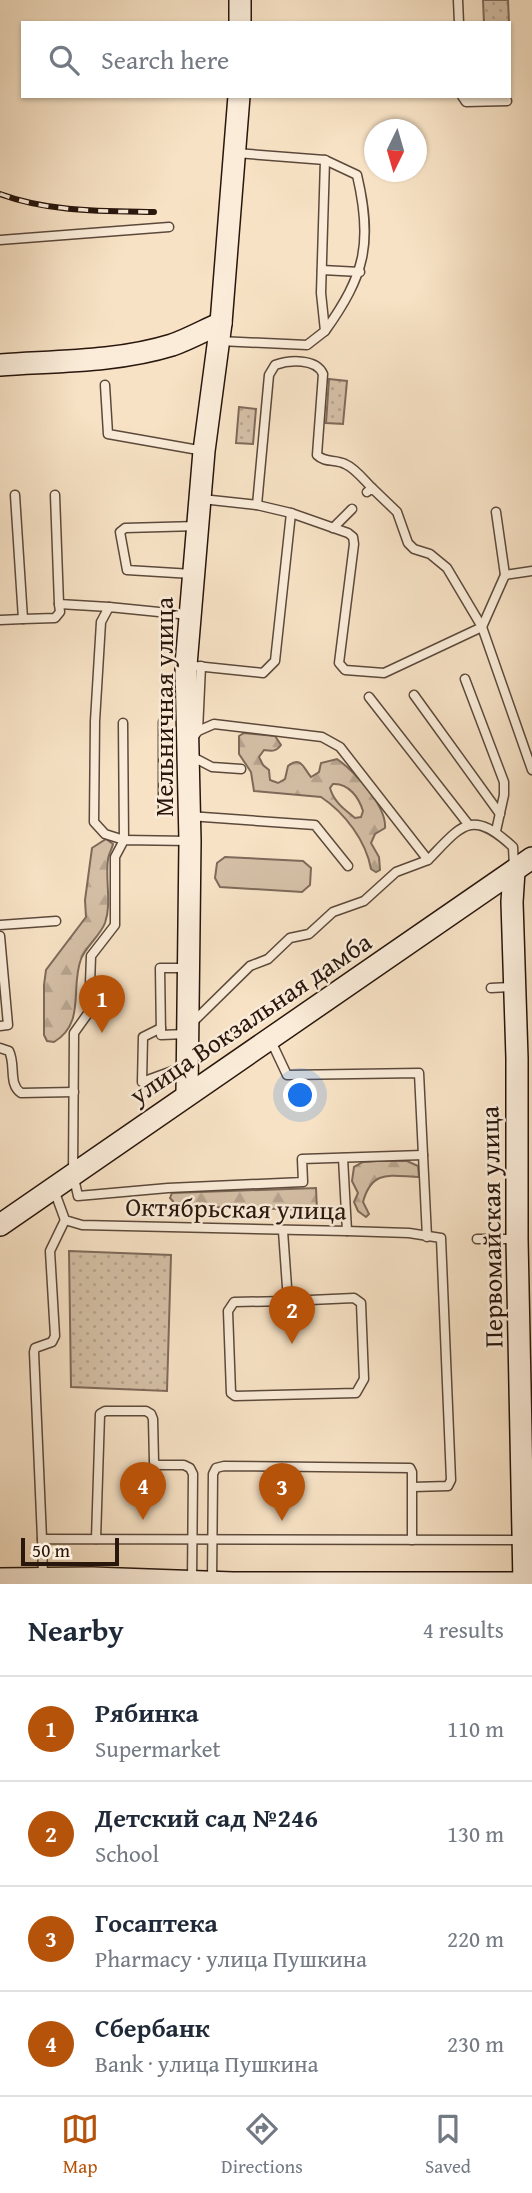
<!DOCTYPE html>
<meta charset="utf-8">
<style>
:root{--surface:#fff;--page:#f2f2f3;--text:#1f2937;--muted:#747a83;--line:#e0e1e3;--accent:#b45309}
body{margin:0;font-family:"Gentium Book Plus",serif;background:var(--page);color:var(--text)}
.compass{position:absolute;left:364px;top:119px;width:63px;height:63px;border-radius:50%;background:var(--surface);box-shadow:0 2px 5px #0004;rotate:185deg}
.scale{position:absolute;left:21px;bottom:18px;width:98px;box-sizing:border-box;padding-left:7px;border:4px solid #29160d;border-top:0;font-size:19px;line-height:24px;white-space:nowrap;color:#29160d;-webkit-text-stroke:5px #faecd9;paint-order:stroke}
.you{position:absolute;left:301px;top:1096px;width:24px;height:24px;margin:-18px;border:5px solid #fff;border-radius:50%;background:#1a73e8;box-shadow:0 0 0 10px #1a73e833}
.badge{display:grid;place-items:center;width:46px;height:46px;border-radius:50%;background:var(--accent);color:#fff;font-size:23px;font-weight:700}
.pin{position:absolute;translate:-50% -58px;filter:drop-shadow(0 2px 4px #0008)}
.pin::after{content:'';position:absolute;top:37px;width:24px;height:21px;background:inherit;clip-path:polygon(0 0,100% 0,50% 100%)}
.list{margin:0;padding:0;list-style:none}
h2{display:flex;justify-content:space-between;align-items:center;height:91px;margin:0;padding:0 28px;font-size:30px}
h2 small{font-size:23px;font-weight:400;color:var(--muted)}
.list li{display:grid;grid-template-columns:46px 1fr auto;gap:21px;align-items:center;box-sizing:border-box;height:105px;padding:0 28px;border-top:2px solid var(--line)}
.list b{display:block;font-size:26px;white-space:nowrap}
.list p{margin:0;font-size:23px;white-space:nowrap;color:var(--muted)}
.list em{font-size:23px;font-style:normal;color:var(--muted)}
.icon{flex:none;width:38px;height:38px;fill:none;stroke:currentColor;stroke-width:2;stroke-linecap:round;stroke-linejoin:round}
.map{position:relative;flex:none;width:532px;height:1584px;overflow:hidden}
.search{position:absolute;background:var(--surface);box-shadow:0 2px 5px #0004;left:21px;right:21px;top:21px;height:77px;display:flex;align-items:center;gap:18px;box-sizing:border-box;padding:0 24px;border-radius:0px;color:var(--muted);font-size:26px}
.sheet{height:511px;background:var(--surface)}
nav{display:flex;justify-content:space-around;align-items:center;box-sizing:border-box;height:98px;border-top:2px solid var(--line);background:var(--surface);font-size:19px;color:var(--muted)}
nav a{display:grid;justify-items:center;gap:4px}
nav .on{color:var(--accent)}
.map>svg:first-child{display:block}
.forest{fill:url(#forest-firs);stroke:#7e6a5a;stroke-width:2;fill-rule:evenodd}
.park{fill:url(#park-dots);stroke:#7e6a5a;stroke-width:2}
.pitch{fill:#d4bfa6;stroke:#7e6a5a;stroke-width:2}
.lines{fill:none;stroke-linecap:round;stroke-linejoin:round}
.lane-casing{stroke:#5c493b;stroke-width:11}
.secondary-casing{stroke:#29160d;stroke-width:24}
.lane{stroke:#faecd9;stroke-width:8}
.secondary{stroke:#faecd9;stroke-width:21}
.rail-casing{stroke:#29160d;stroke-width:6}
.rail{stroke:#faecd9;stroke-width:3.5;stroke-dasharray:10;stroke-linecap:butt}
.labels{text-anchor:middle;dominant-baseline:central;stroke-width:5;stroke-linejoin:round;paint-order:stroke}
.street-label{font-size:26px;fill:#29160d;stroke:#faecd9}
</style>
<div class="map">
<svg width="532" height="1584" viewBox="0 0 532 1584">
<defs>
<pattern id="forest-firs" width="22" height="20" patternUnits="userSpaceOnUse" patternTransform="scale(1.75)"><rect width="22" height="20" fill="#d4bfa6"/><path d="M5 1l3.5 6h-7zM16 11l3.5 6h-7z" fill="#b6a38e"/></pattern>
<pattern id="park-dots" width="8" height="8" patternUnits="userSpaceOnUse" patternTransform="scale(1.75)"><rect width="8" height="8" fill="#d4bfa6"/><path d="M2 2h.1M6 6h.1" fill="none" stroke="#b6a38e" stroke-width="1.8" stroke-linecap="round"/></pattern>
</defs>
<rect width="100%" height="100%" fill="#f7e2c5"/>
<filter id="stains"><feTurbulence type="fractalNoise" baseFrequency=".00286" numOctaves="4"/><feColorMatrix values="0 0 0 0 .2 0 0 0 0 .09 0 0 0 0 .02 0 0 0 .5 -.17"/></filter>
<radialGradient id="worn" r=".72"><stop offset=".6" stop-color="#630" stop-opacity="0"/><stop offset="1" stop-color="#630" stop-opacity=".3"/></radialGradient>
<g class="forest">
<path d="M244,733l31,3 6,9c-5,7 -9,6 -17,5l-5,7 4,8 6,5 1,10 8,3 7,-4 3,-13c13,-11 16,3 23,11l8,-5 2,-9 16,-4c17,12 50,47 48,69l-10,6 -4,9 8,14 1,13 -4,2 -5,-3c-5,-28 -26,-56 -50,-72l-67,-6 -3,-19 -12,-18v-18zM333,784c16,-1 26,14 30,27l-2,6 -6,1c-11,-9 -21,-16 -25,-30z"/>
<path d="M106,839l7,5c-1,5 -4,9 -5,15 -3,21 4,44 -3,64 -5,13 -19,23 -24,36 -11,29 5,64 -27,83l-7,-1 -3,-6v-50l2,-15 40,-53 -1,-17 7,-52z"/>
<path d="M377,1161h30l11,5 1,11c-29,-1 -47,-8 -56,25l6,12 -3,3 -8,-6 -4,-9 4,-9 -6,-12 2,-14 9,-5z"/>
<path d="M316,1188l1,22 -140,-4 -7,-8 2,-5z"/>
</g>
<g class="park">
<path d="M483,0h25l1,23h-25z"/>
<path d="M329,379l18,2 -4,43 -17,-1z"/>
<path d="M239,407l17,2 -3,35 -17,-1z"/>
<path d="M69,1251l102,4 -4,136 -96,-4z"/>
</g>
<path class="pitch" d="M225,857l78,4 8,7 -1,17 -8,7 -82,-5 -5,-9 2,-15z"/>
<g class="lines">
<defs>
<g id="lane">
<path d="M458,0l1,23"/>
<path d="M462,96l4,6 41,-1"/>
<path d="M325,160l32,15c16,68 8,100 -32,156"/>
<path d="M0,240l169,-13"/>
<path d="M322,270l38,2"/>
<path d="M219,341l88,4 18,-14 -4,-38 4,-133 -89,-7"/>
<path d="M105,385l3,49 96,17"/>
<path d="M15,495l8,124 32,-1 5,-6 -1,-8"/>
<path d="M55,495l4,109 50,3"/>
<path d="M257,505l12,-130 6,-10c14,-5 41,-7 48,9l-6,81c8,8 18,4 28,9 10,4 19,16 27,24"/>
<path d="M496,512l9,63 -23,52 50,143"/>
<path d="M291,513l57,20 5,4 1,7 -15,119 6,7 39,3 98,-46 -35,-59 -17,-14 -16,-5 -6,-6 -11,-31 -25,-24 -5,4"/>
<path d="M333,528l19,-19"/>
<path d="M192,574l-65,-4 -7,-38 5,-4 73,-2"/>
<path d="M505,575l27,-4"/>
<path d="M0,620l23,-1"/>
<path d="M186,665l77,8 12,-12 16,-148 -34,-8 -55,-6"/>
<path d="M465,679l39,103v13l-8,36"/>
<path d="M414,695l86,119"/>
<path d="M369,697l99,127"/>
<path d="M123,723l1,117 -19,-6 -11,-12 1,-101 6,-99 8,-15 80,8"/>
<path d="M198,731l3,-65"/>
<path d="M192,739l6,-8 16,-7 108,13 18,10 88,113 -32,12 -32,29 -31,11 -24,22 -19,4 -22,21 -18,7 -58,57"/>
<path d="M191,756l21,11 29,2"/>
<path d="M163,810v-88"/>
<path d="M189,816l126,9 33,41"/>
<path d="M190,841l-66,-1 -9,17v68l-24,31 -2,56 -15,21 -1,141 5,22 90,-8 135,-6 -1,-23 121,-4"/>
<path d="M428,860c34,-35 43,-52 85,-13l1,20"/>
<path d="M0,925l56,-4"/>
<path d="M0,936l8,89 -8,1"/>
<path d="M491,988l21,-1"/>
<path d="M161,1028l-18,9 -1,45 44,-16"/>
<path d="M186,1034l-25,1 -1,-67h28"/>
<path d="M271,1041l16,34 132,-2 8,164"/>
<path d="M0,1048l9,3c7,14 -1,33 12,42l53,-1"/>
<path d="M343,1158l4,73"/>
<path d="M54,1190l11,30 17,5 265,6 62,2 32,5 10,242 -3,6 -35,1"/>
<path d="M283,1231l5,70 -54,1 -6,9 3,82 4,3 121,-3 8,-14 -3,-76 -7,-5 -66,3"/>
<path d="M477,1239h39"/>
<path d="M42,1539l-8,-187 1,-4 17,-6 3,-6 -5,-85 15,-31"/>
<path d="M96,1539l4,-125 5,-3h41l5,3 2,5 1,43 3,3h27l6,3 3,6 -1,107"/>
<path d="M43,1576l-1,-37 478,1"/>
<path d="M212,1582l1,-108 3,-6 8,-2 186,2 2,4v68"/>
</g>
<g id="secondary">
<path d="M240,23v-23"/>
<path d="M0,365c57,-4 117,-3 172,-20 17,-6 33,-15 49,-22"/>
<path d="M514,871l-2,31 5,156v181l7,344"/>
<path d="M187,1094l3,-253 -4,-176 18,-214 17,-128 18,-227"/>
<path d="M0,1225l532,-367"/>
<path d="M0,1579l92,-1 141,5h299"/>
</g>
</defs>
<use href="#lane" class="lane-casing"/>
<use href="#secondary" class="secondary-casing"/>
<use href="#lane" class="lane"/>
<use href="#secondary" class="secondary"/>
<defs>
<path id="rail" d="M0,194c49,18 102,17 154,18"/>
</defs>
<use href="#rail" class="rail-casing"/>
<use href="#rail" class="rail"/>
</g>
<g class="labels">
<g class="street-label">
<text transform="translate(163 707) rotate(-90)">Мельничная улица</text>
<text transform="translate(250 1018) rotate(-34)">улица Вокзальная дамба</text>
<text transform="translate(236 1208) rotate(1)">Октябрьская улица</text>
<text transform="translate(491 1227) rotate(-91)">Первомайская улица</text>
</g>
</g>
<rect width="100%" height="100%" filter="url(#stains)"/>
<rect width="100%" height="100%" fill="url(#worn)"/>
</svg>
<svg class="compass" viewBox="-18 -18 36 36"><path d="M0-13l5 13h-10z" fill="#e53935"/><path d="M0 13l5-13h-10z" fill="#747a83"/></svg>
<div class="scale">50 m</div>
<div class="you"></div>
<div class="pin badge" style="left:102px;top:1033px">1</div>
<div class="pin badge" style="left:292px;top:1344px">2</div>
<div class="pin badge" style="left:282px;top:1521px">3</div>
<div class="pin badge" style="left:143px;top:1520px">4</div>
<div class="search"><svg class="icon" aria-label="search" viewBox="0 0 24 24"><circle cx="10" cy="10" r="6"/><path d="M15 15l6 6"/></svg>Search here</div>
</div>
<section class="sheet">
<h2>Nearby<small>4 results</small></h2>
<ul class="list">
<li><span class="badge">1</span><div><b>Рябинка</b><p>Supermarket</p></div><em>110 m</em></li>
<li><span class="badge">2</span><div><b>Детский сад №246</b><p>School</p></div><em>130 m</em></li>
<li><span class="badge">3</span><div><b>Госаптека</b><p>Pharmacy · улица Пушкина</p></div><em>220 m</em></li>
<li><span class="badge">4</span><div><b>Сбербанк</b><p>Bank · улица Пушкина</p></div><em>230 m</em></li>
</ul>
</section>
<nav>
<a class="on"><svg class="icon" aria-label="map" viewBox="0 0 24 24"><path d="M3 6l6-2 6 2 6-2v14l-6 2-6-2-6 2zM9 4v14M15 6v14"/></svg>Map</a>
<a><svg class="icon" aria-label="directions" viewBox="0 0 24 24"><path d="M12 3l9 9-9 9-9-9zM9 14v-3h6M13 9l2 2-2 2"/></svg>Directions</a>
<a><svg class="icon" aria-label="saved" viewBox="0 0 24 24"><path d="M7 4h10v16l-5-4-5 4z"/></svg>Saved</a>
</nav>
